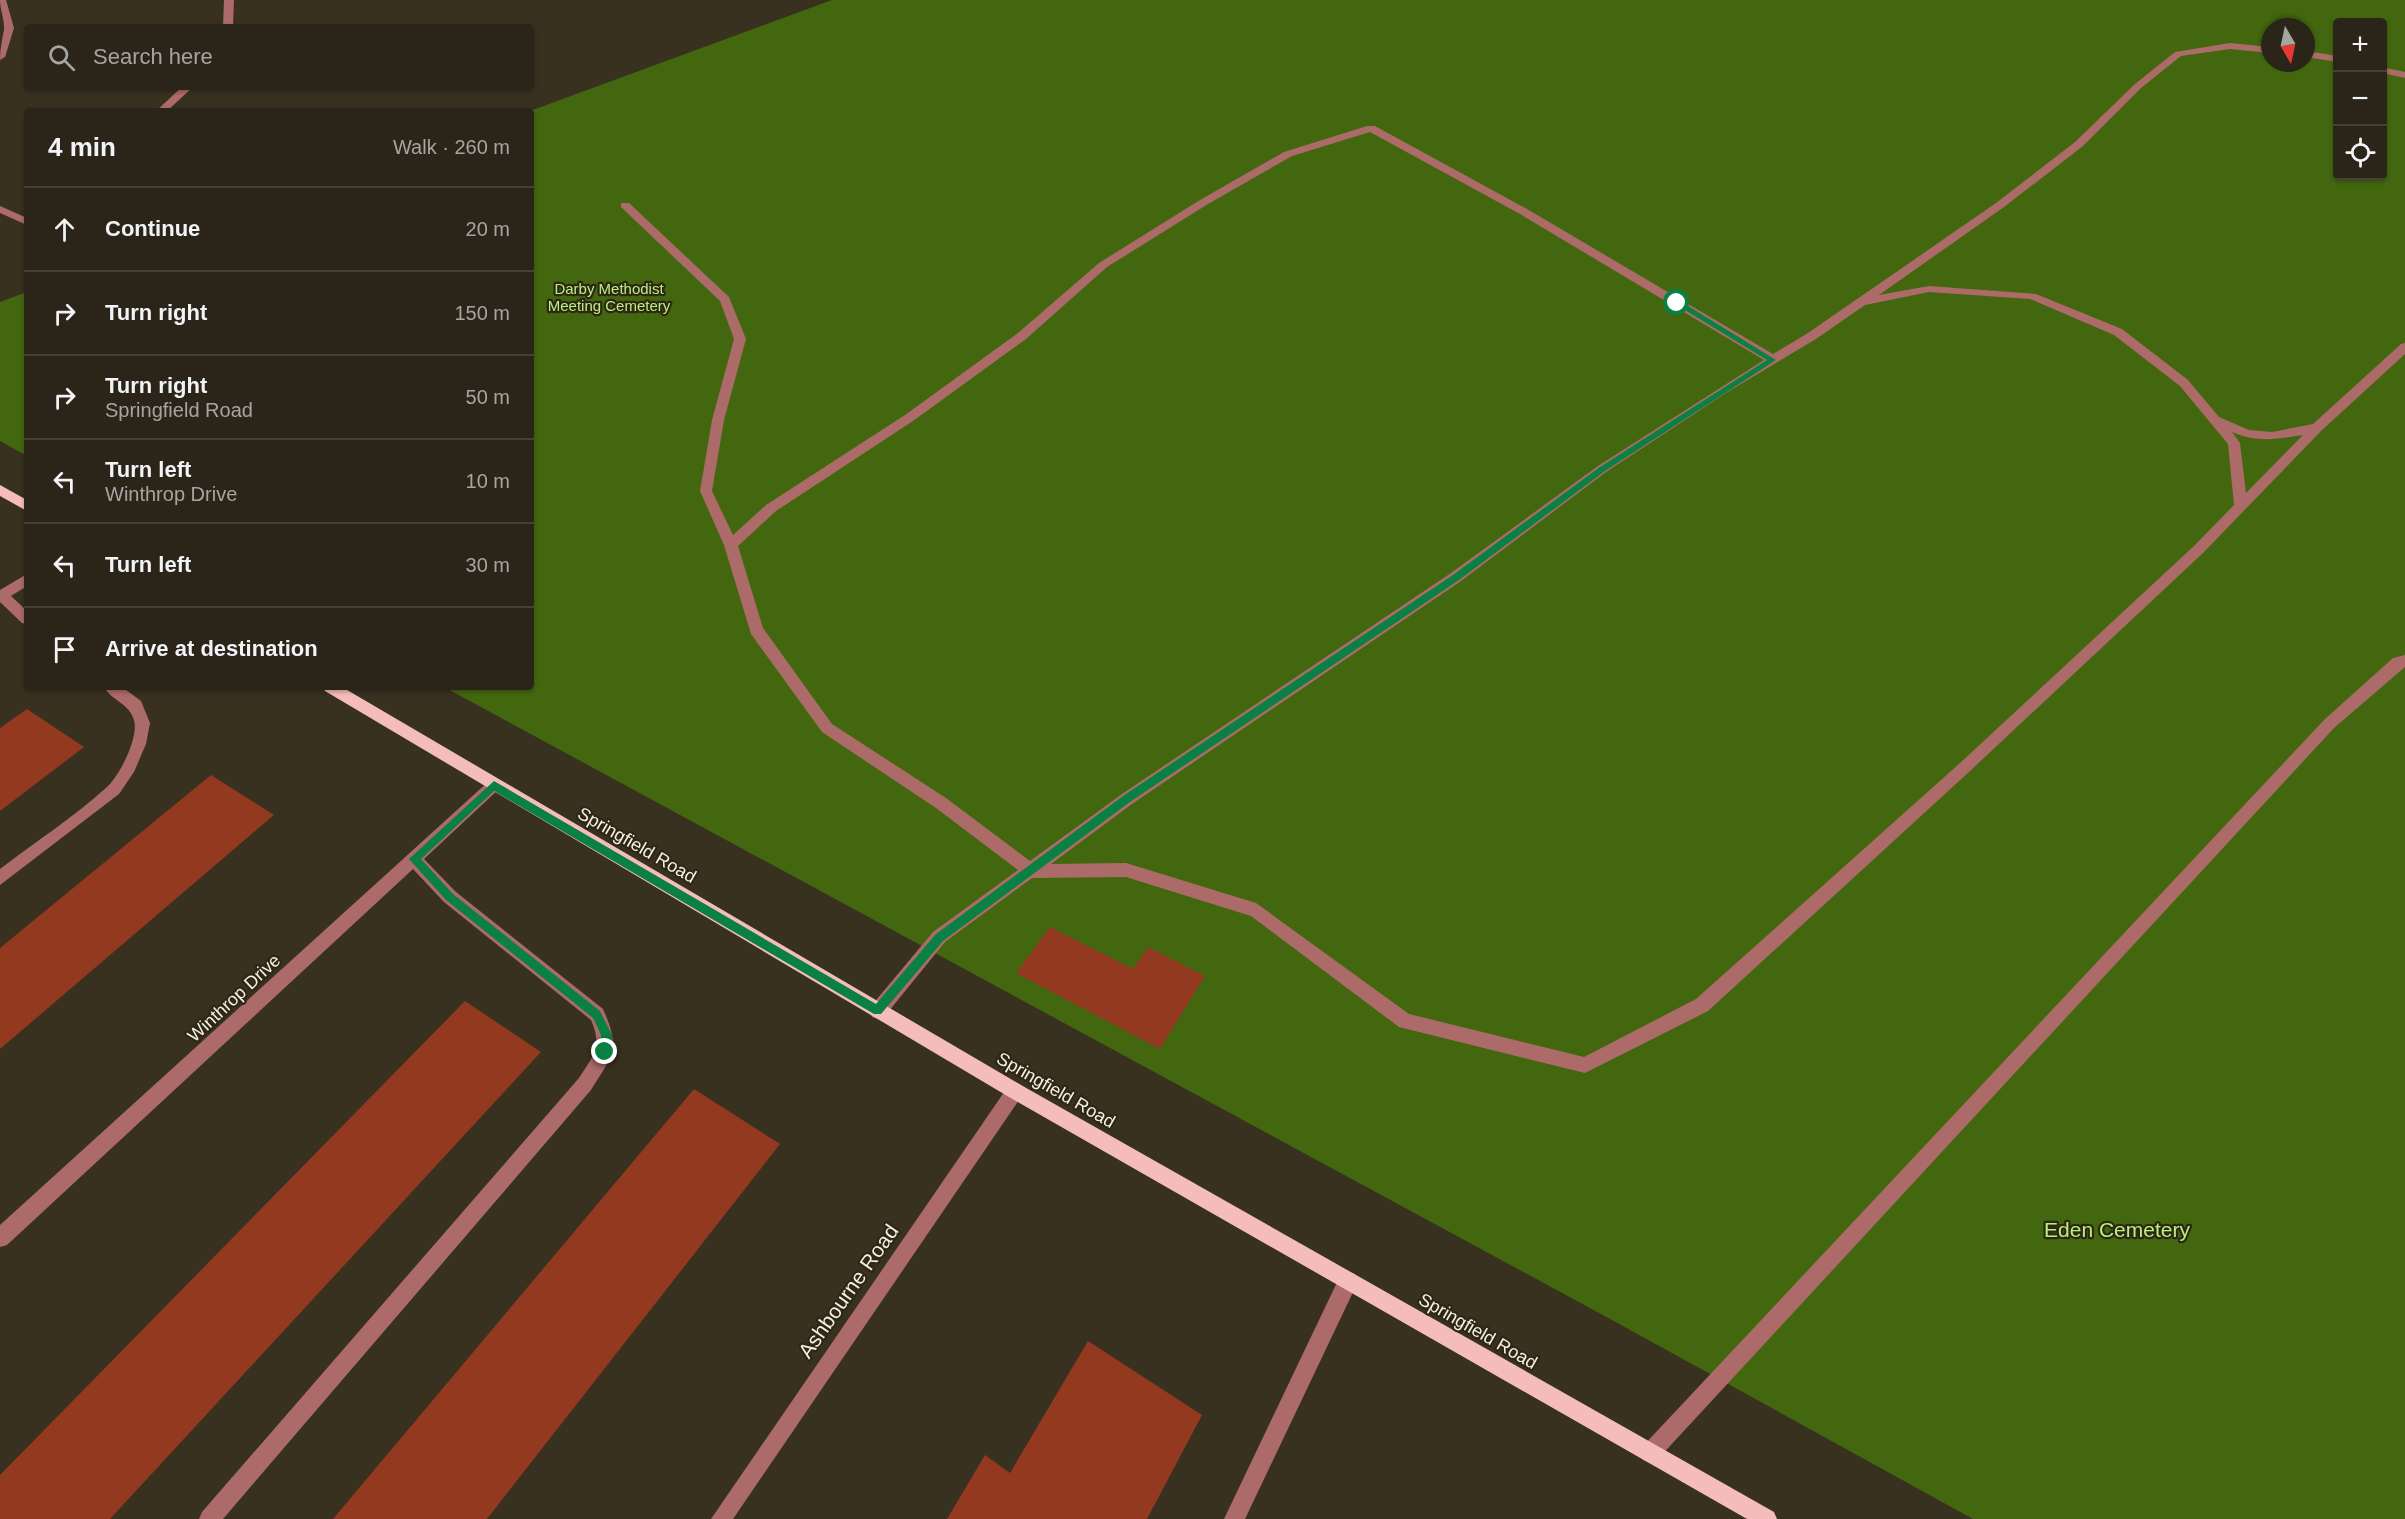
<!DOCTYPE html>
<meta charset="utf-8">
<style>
:root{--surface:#2a2518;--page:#322d21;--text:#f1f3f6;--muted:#a5a5a2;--line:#464237}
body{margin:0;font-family:Arial,sans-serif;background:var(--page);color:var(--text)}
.controls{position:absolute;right:18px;top:18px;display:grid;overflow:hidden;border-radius:6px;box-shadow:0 2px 4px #0004}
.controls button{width:54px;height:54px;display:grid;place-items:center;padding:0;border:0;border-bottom:2px solid var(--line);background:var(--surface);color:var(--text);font:30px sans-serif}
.compass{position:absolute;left:2261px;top:18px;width:54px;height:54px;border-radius:50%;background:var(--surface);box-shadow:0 2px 4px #0004;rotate:171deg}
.stop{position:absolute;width:18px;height:18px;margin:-14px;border:4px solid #0b8043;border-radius:50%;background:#fff}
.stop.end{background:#0b8043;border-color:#fff;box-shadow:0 2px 6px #0008}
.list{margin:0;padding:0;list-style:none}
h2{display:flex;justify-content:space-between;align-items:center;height:78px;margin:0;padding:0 24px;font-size:26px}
h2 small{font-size:20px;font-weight:400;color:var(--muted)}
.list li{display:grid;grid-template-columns:39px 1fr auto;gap:18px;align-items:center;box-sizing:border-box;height:84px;padding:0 24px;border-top:2px solid var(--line)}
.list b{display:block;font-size:22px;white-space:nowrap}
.list p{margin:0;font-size:20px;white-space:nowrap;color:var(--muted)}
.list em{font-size:20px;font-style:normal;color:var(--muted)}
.icon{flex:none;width:33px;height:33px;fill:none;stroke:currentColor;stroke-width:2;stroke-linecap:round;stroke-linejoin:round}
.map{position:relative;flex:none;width:2405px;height:1519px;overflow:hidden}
.search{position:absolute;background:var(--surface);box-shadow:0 2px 4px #0004;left:24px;top:24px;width:510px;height:66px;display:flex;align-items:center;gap:15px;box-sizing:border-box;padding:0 21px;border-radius:6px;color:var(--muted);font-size:22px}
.panel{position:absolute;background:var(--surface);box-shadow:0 2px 4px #0004;left:24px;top:108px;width:510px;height:582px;border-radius:6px}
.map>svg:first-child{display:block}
.green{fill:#43670f;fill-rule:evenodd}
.building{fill:#923920}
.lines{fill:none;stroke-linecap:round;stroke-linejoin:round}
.minor{fill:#ac6b68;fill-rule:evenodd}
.major{fill:#f4bdb9;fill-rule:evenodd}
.route{fill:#0b8043}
.labels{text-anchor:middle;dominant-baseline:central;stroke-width:4.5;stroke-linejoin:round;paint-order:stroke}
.far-park-label{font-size:15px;fill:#b8f07d;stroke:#2e2716}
.street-label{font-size:18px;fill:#f4f0e5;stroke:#2e2716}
.near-park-label{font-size:21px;fill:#b8f07d;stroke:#2e2716}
.near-street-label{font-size:21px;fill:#f4f0e5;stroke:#2e2716}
</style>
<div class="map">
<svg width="2405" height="1519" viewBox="0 0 2405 1519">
<rect width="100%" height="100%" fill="#383120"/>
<g class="green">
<path d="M832,0h1573v1519h-432l-361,-199 -1168,-633h87l-1,-576zM2338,22h44v154h-44zM2270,27h36v36h-36z"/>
<path d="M27,292v164l-27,-15v-139z"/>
</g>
<g class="building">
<path d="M27,709l57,38 -84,64v-83z"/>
<path d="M211,775l63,40 -274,234v-101z"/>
<path d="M1050,927l83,42 15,-22 57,29 -45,73 -144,-76z"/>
<path d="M465,1001l76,51 -431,467h-110v-44z"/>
<path d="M694,1089l86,55 -293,375h-154z"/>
<path d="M1088,1341l114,74 -55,104h-200l38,-64 25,18z"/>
</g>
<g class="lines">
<g class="minor">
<path d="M0,0h6l8,28 -9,29 -5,3c0,-11 2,-20 4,-30 1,-9 -4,-20 -4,-30z"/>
<path d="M224,0h10l-1,27h-10z"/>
<path d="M2230,43l40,4v6l-40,-4 -49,7 -40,32 -58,58 -79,61 -125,88 50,-9 107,8 86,35 66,51 31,37 30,13 23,2 41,-8 88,-80 4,-1v11l-84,77 -117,121 -234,219 -262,240 -123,62 -186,-46 -148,-111 -125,-39 -94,1 -87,64 -61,75 -6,2 -6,-2 -2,-6 2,-6 61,-73 85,-62 -82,-62 -114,-76 -71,-98 -27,-89 -24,-54 12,-71 22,-81 -14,-38 -99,-94v-4h8l100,94 17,42 -22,81 -12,71 21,44 33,-30 139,-90 113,-82 81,-70 101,-63 84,-48 83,-26h8l152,83 246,145 35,-21 188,-130 79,-61 60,-58 40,-32zM1370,132l150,82 244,146 -166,106 -147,107 -329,221 -92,67 -84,-63 -114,-74 -69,-96 -25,-82 38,-35 137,-90 113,-82 81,-72 101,-63 84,-48zM1929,292l101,7 84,36 66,51 48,58 6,61 -40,41 -234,217 -264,236 -112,58 -175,-43 -153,-111 -130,-40 -75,1 81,-60 329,-223 145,-109 120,-79 90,-54 49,-34zM2232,432c24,11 46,7 71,3l-57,58 -6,-50z"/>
<path d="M2306,51l32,5v6l-32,-5z"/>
<path d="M2382,67l23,5v6l-23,-5z"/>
<path d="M182,87h11l-26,24h-11z"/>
<path d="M0,206l27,12v7l-27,-12z"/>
<path d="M27,574v12l-16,10 16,15v13l-5,-1 -22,-21v-12z"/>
<path d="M2405,655v12l-71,61 -677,732 -7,3 -7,-3 -3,-7 3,-7 681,-726 69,-62z"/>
<path d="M104,687h18l19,14 9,22 -4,21 -12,28 -15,22 -119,91v-16c35,-27 74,-52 107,-82 13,-12 32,-50 27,-67 -5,-17 -22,-19 -30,-33z"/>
<path d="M494,779l5,2 3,4 -3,4 -75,70 32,33 147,117c18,40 10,46 -12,81l-368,429h-24l3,-7 377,-434c14,-22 24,-31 12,-58l-147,-118 -31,-33 -406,376 -7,2v-22l489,-444z"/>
<path d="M1015,1083l6,2 3,6 -3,6 -288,422h-22l298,-434z"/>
<path d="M1348,1271l7,3 3,7 -3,7 -110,231h-21l117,-245z"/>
</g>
<g class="major">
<path d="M0,485l27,15v11l-27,-15z"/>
<path d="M323,687h19l679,398 753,427 3,7h-30l-738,-422 -684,-406z"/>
</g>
</g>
<path class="route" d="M1675,301h5l96,59 -171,111 -146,109 -329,222 -187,139 -62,73h-7l-380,-223 -73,68 32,35 147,117 12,24 -1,17 -6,5 -5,-5 1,-17 -8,-17 -147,-118 -37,-41 85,-78 382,223 60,-70 187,-138 330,-221 147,-108 167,-107 -92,-56z"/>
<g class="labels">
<g class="far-park-label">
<text x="609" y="288">Darby Methodist<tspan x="609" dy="17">Meeting Cemetery</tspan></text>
</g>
<g class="street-label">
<text transform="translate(637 845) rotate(30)">Springfield Road</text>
<text transform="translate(234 998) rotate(-43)">Winthrop Drive</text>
<text transform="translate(1056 1090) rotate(30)">Springfield Road</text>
<text transform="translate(1478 1331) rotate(30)">Springfield Road</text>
</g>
<g class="near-park-label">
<text x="2117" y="1229">Eden Cemetery</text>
</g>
<g class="near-street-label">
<text transform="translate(848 1291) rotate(-55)">Ashbourne Road</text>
</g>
</g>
</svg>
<div class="controls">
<button>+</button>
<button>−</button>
<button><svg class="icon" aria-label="locate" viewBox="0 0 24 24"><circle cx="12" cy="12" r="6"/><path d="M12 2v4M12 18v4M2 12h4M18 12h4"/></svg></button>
</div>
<svg class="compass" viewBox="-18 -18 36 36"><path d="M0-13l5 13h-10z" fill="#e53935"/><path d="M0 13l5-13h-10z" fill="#a5a5a2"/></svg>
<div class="stop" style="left:1677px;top:303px"></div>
<div class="stop end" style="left:605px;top:1052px"></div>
<div class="search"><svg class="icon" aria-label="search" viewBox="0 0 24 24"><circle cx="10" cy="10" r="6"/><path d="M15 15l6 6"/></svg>Search here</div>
<section class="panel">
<h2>4 min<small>Walk · 260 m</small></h2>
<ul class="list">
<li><svg class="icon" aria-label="ahead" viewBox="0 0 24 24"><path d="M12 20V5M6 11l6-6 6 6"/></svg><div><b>Continue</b></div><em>20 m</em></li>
<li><svg class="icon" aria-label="right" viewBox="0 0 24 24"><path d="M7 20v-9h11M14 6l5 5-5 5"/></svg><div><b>Turn right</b></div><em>150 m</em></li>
<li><svg class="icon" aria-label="right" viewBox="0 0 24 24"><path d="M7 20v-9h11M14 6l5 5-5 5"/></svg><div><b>Turn right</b><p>Springfield Road</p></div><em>50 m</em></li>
<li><svg class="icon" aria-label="left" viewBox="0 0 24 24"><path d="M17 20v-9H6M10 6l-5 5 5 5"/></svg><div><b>Turn left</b><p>Winthrop Drive</p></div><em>10 m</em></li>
<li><svg class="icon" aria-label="left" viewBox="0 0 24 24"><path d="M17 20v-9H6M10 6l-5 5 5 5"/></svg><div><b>Turn left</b></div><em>30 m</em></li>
<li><svg class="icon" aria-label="arrive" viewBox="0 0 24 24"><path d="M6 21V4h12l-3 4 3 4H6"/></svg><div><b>Arrive at destination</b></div></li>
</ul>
</section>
</div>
